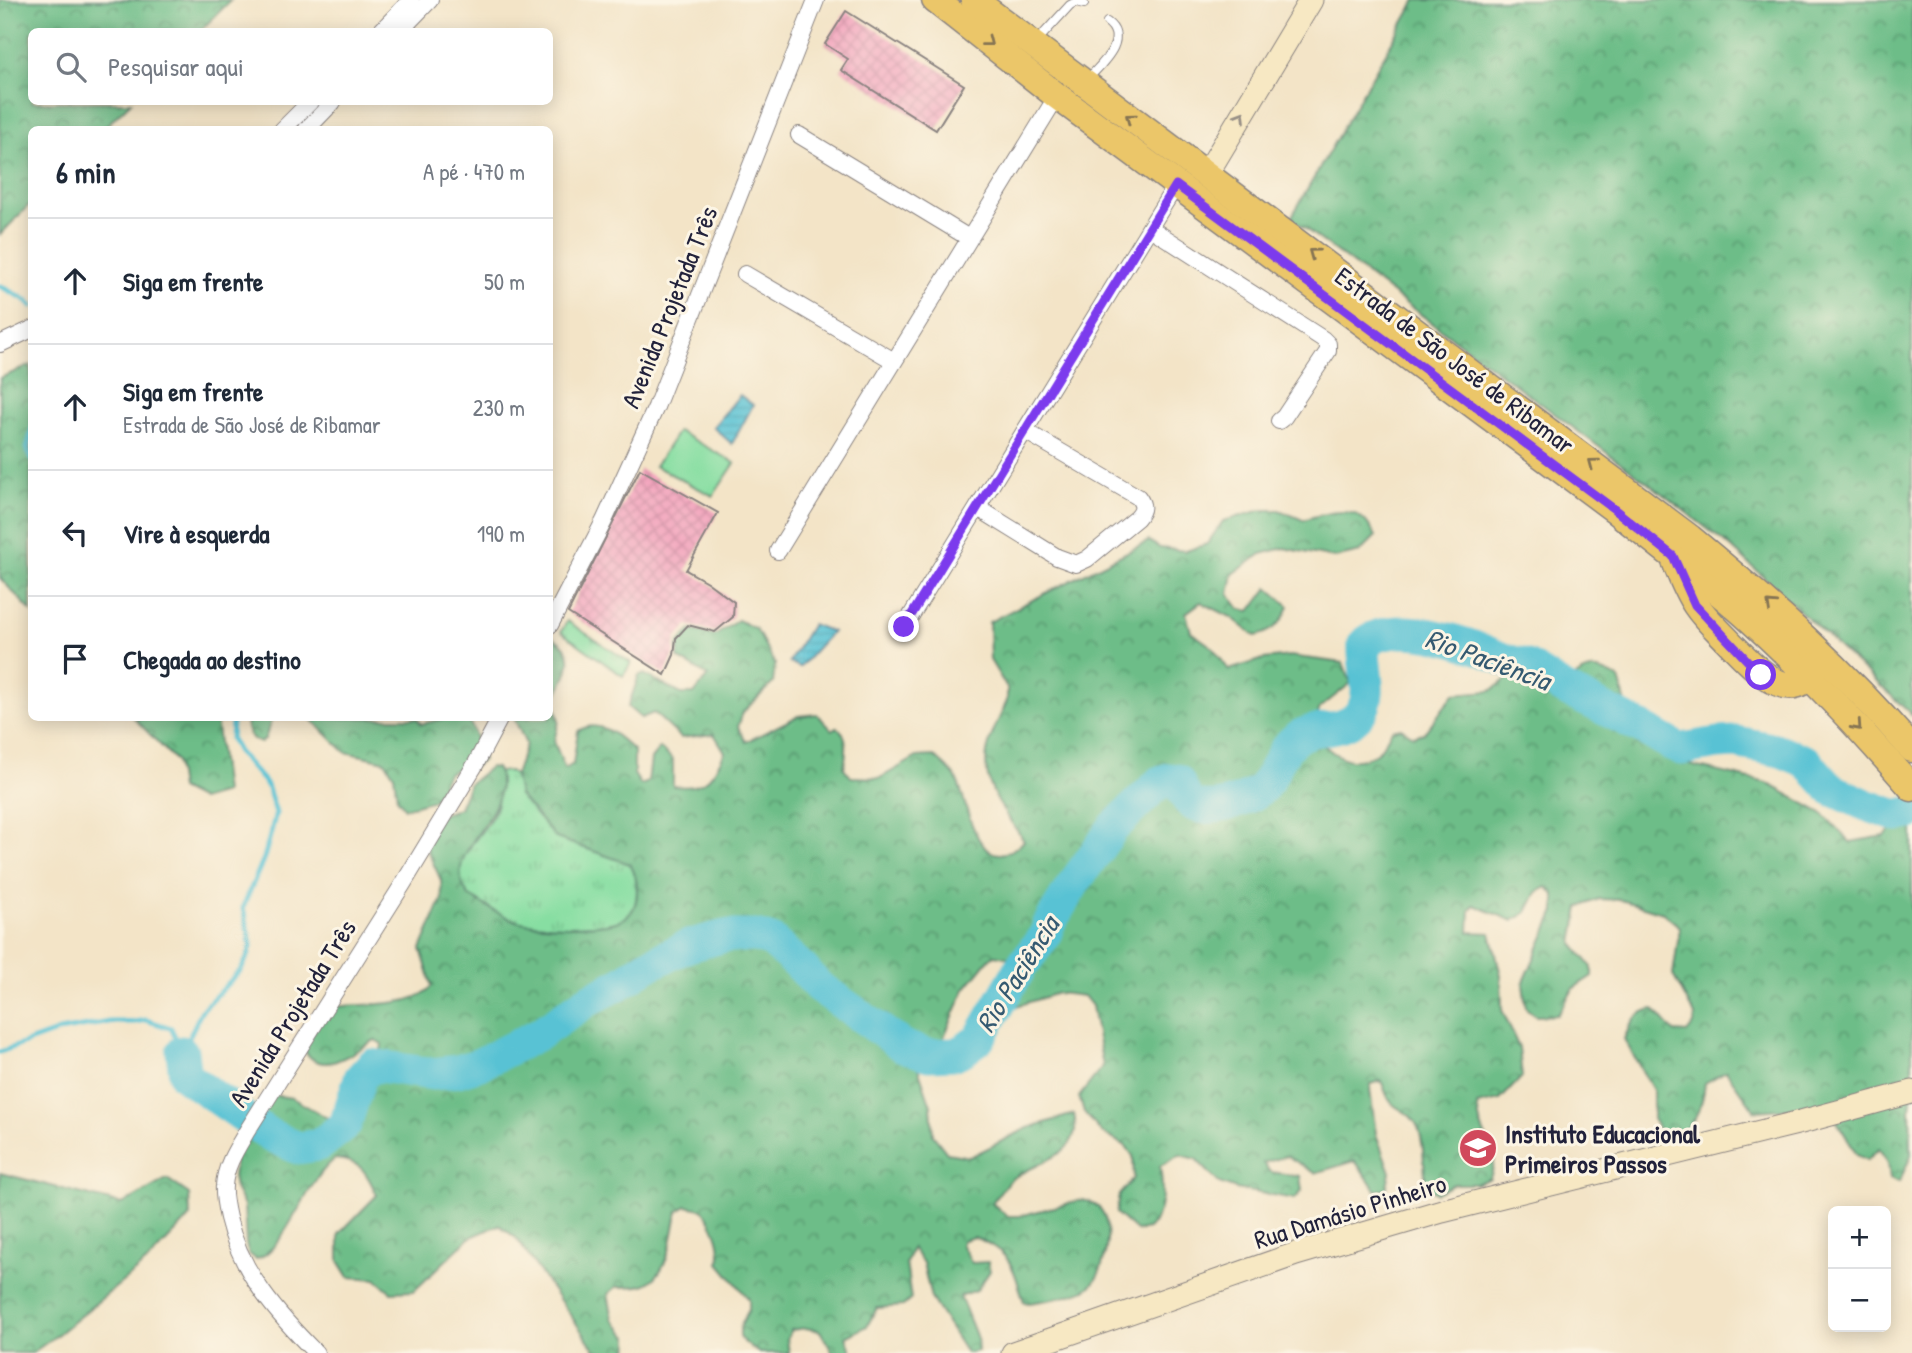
<!DOCTYPE html>
<html lang="pt">
<meta charset="utf-8">
<style>
:root{--surface:#fff;--page:#f6f6f7;--text:#1f2937;--muted:#747a83;--line:#e0e1e3}
body{margin:0;font-family:"Patrick Hand",sans-serif;background:var(--page);color:var(--text)}
.controls{position:absolute;right:21px;bottom:21px;display:grid;overflow:hidden;border-radius:10px;box-shadow:0 4px 18px #0003}
.controls button{width:63px;height:63px;display:grid;place-items:center;padding:0;border:0;border-bottom:2px solid var(--line);background:var(--surface);color:var(--text);font:35px sans-serif}
.stop{position:absolute;width:21px;height:21px;margin:-16px;border:5px solid #7c3aed;border-radius:50%;background:#fff}
.stop.end{background:#7c3aed;border-color:#fff;box-shadow:0 2px 7px #0008}
.list{margin:0;padding:0;list-style:none}
h2{display:flex;justify-content:space-between;align-items:center;height:91px;margin:0;padding:0 28px;font-size:30px}
h2 small{font-size:23px;font-weight:400;color:var(--muted)}
.list li{display:grid;grid-template-columns:46px 1fr auto;gap:21px;align-items:center;box-sizing:border-box;height:126px;padding:0 28px;border-top:2px solid var(--line)}
.list b{display:block;font-size:26px;white-space:nowrap}
.list p{margin:0;font-size:23px;white-space:nowrap;color:var(--muted)}
.list em{font-size:23px;font-style:normal;color:var(--muted)}
.icon{flex:none;width:38px;height:38px;fill:none;stroke:currentColor;stroke-width:2;stroke-linecap:round;stroke-linejoin:round}
.map{position:relative;flex:none;width:1912px;height:1353px;overflow:hidden}
.search{position:absolute;background:var(--surface);box-shadow:0 4px 18px #0003;left:28px;top:28px;width:525px;height:77px;display:flex;align-items:center;gap:18px;box-sizing:border-box;padding:0 24px;border-radius:10px;color:var(--muted);font-size:26px}
.panel{position:absolute;background:var(--surface);box-shadow:0 4px 18px #0003;left:28px;top:126px;width:525px;height:595px;border-radius:10px}
.map>svg:first-child{display:block}
.grass{fill:url(#grass-tufts);stroke:#54806e;stroke-width:2}
.forest{fill:url(#forest-crowns);stroke:#487062;stroke-width:2}
.garden{fill:#87dea2;stroke:#54806e;stroke-width:2}
.water{fill:url(#water-rules);stroke:#3d7288;stroke-width:2}
.lines{fill:none;stroke-linecap:round;stroke-linejoin:round}
.stream{stroke:#58c2d4;stroke-width:5}
.river{stroke:#58c2d4;stroke-width:33}
.building{fill:url(#building-cross-hatch)}
.lane-casing{stroke:#8a8381;stroke-width:10}
.street-casing{stroke:#8a8381;stroke-width:18}
.secondary-casing{stroke:#8a8381;stroke-width:25}
.primary-casing{stroke:#8a8381;stroke-width:29}
.lane{stroke:#fff;stroke-width:8}
.street{stroke:#fff;stroke-width:16}
.secondary{stroke:#f7e8c3;stroke-width:23}
.primary{stroke:#ebc669;stroke-width:26}
.oneway{stroke:#867452}
.oneway2{stroke:#978f86}
.route{stroke:#7c3aed;stroke-width:9}
.labels{text-anchor:middle;dominant-baseline:central;stroke-width:6;stroke-linejoin:round;paint-order:stroke}
.street-label{font-size:26px;fill:#22223b;stroke:#fcf5e5}
.poi-label{font-size:26px;font-weight:bold;fill:#22223b;stroke:#fcf5e5;text-anchor:start}
.water-label{font-size:28px;font-style:italic;fill:#355a71;stroke:#fcf5e5}
</style>
<div class="map">
<svg width="1912" height="1353" viewBox="0 0 1912 1353">
<defs>
<pattern id="grass-tufts" width="24" height="20" patternUnits="userSpaceOnUse" patternTransform="scale(1.75)"><rect width="24" height="20" fill="#87dea2"/><path d="M3 7l-1-3M5 7V3M7 7l1-3M15 17l-1-3M17 17v-4M19 17l1-3" fill="none" stroke="#74be8c"/></pattern>
<pattern id="forest-crowns" width="20" height="18" patternUnits="userSpaceOnUse" patternTransform="scale(1.75)"><rect width="20" height="18" fill="#6dbd88"/><path d="M2 6a3 3 0 1 1 6 0M12 15a3 3 0 1 1 6 0" fill="none" stroke="#599970"/></pattern>
<pattern id="water-rules" width="6" height="5" patternUnits="userSpaceOnUse" patternTransform="scale(1.75)"><rect width="6" height="5" fill="#58c2d4"/><path d="M0 2.5h6" fill="none" stroke="#4ca6b7"/></pattern>
<pattern id="building-cross-hatch" width="8" height="8" patternUnits="userSpaceOnUse" patternTransform="scale(1.75)"><rect width="8" height="8" fill="#f3a6be"/><path d="M0 0l8 8M0 8l8-8" fill="none" stroke="#d08fa4"/></pattern>
</defs>
<rect width="100%" height="100%" fill="#fcf5e5"/>
<filter id="ink" filterUnits="userSpaceOnUse"><feTurbulence type="fractalNoise" baseFrequency=".0143" numOctaves="2"/><feDisplacementMap in="SourceGraphic" scale="14" xChannelSelector="R" yChannelSelector="G"/><feConvolveMatrix kernelMatrix="1 2 1 2 8 2 1 2 1" color-interpolation-filters="sRGB"/></filter>
<filter id="wash" filterUnits="userSpaceOnUse"><feTurbulence type="fractalNoise" baseFrequency=".00686" numOctaves="4" result="noise"/><feDisplacementMap in="SourceGraphic" scale="28" xChannelSelector="R" yChannelSelector="G"/><feGaussianBlur stdDeviation="1.57" result="paint"/><feColorMatrix in="noise" values="0 0 0 0 0 0 0 0 0 0 0 0 0 0 0 0 0 1.4 0 .05"/><feComposite in="paint" operator="in"/></filter>
<g filter="url(#wash)">
<rect width="100%" height="100%" fill="#f3e4c7"/>
<g class="grass">
<path d="M567,621l64,42 -8,13 -62,-44z"/>
<path d="M507,771l8,4 4,20 37,43 74,26c9,16 12,48 -10,57 -22,7 -82,6 -103,0 -17,-5 -33,-17 -48,-25 -28,-36 15,-57 26,-86 5,-13 5,-25 4,-38z"/>
</g>
<g class="forest">
<path d="M0,0h231l-31,31 -168,1v70h99l-28,27 -71,1 -1,73 -31,32z"/>
<path d="M1416,0h496v715l-180,-167 -64,-50 -377,-280z"/>
<path d="M31,365v246l-31,-33v-200z"/>
<path d="M1262,510h17l24,10c16,-5 44,-14 59,-2 6,4 10,13 14,18l-16,16 -26,6 -50,-10 -23,6 -28,20 -4,20 11,15 10,2 18,-23 21,18c-6,17 -17,27 -34,30l-24,-19 -30,-15 -15,11 5,19 21,15 17,23 35,-11 26,-3 53,7 8,20 -31,25 -8,21c14,23 38,42 64,24 7,-4 11,-16 16,-23l9,-2 12,8 11,-3 30,-39 37,-3 26,-20 18,1 25,14c27,-15 30,-24 59,-7l8,28 -7,21 15,13 59,25 73,17 55,30 28,29 35,-6 15,-16 9,1 3,3v263l-2,21 1,48 -12,26 -9,-4 -2,-16 -9,-13 -12,11 -10,-5 -29,-49 -73,5 -29,-40 -21,12c-2,26 -12,43 -34,58l-6,-2 -12,-20v-29l-29,-51c7,-16 11,-27 30,-30l20,23 13,1 7,-9 1,-8 -22,-41 7,-48 -17,-14 -42,-13 -22,-1 -20,8 -6,37 19,23v9l-18,12 -17,27 -21,1 -10,-8 -3,-24 32,-73v-16l-8,-8 -10,5 -10,20 -14,9 -39,-16 -4,5 -1,22 22,1 10,43 1,34 17,38 3,29 -22,23 -23,5c1,8 2,16 5,23 9,24 18,21 8,50l-14,6h-22l-18,9 -9,-6c-5,-20 -1,-41 -9,-60 -8,-17 -21,-16 -28,-26 -4,-6 -6,-14 -9,-20l-10,3 -1,6 6,44 14,38 -4,18h-10l-21,-29 -40,12 -28,-17 -24,7 7,9 30,4 2,15 -7,8 -59,-10 -17,-6 -23,-24 -16,-4 -20,11c3,21 5,48 -12,63l-12,2 -20,-18 3,-18 15,-17 -1,-22 -7,-10 -24,-13 -18,-21 -5,-15 24,-31 -11,-60 -8,-10 -26,-3 -51,16 4,-51 -16,-3 -5,3 -25,31 -22,50 -18,13 -8,13 14,41 2,29 14,18 23,4 58,-29 46,-14c10,41 -35,47 -61,64 -8,5 -15,17 -21,25l15,13h12l63,-16c9,1 18,6 22,15 8,18 0,61 -16,73 -11,8 -45,13 -59,15l-5,-1c-12,-37 -12,-50 -50,-65l-11,3 -2,4 11,19 16,-1 2,9 -13,19 -17,6 17,42 1,13 -12,2 -35,-55 -8,-35 -11,-15 -6,15 5,36 -8,7 -26,2 -10,18 -21,11 6,16h-19l-13,-22 -14,-3 -15,2 -4,9 2,14h-30l-15,-11 -4,-5v-9l9,-19v-10l-30,-36c4,-19 -5,-39 -17,-54l-16,-3 -9,6c-4,22 -9,66 -34,73 -8,2 -19,2 -27,2l-8,7 5,25 16,19 -1,15h-24l-9,-3 -79,-112 -17,-13 -30,13 -55,53 -23,1 -15,-13 -27,-2 -10,-16v-27l38,-39c-11,-22 -14,-34 -42,-36 -29,21 -51,94 -79,100l-7,-5 -3,-10 -2,-38 -9,-18 -2,-12 5,-38 36,-43 18,3 39,22c20,-6 50,-55 51,-76l-7,-4c-24,13 -54,40 -72,8l25,-40c27,-6 85,2 104,-22l-11,-37 21,-50 -1,-19 -20,-43 17,-21 21,-8 10,-24 21,-17 6,1c4,5 4,9 4,15 2,42 -62,72 -31,113 15,8 31,20 48,25 21,6 81,7 102,0 23,-9 21,-40 11,-57l-74,-26 -37,-43 -4,-20 11,-31 -12,-26h36v-82c33,16 16,40 4,64l5,21 -5,20 11,28 8,-5 5,-33c22,-14 41,6 56,20v23l7,11 7,-3 3,-23 9,-11 13,12v26c34,4 38,-8 52,-34l-11,-18 -33,4 -27,-25 -13,5 -13,-11 11,-32 5,-1 37,20h13l14,-18 -30,-18 1,-16 12,-12 25,5 22,-15 18,9 19,35 -2,19 -30,29 -5,15 8,15 52,-26 19,-2 15,16 5,-3c13,10 9,26 7,41l7,9 29,1 37,-21 17,-1c8,7 19,15 23,24 12,28 21,104 67,61 -17,-26 -43,-55 -37,-89 3,-17 13,-35 20,-51v-13l-17,-28 -1,-38 160,-81 11,7 26,3 21,-7 16,-23z"/>
<path d="M134,718h82l9,75 -24,7 -21,-11 -4,-28z"/>
<path d="M247,718h25l-7,21 -4,4c-12,-3 -16,-15 -14,-25z"/>
<path d="M310,718h107l4,6 26,-6h20c7,8 11,29 16,42l-16,13 -10,-4 -9,4 -14,27 -29,8 -8,-10 -3,-23 -9,-14 -40,-9z"/>
<path d="M0,1173l122,31 45,-25 22,15 1,23 -42,44 -95,77 -21,15h-32z"/>
</g>
<path class="garden" d="M678,431l57,32 -22,33 -58,-30z"/>
<g class="water">
<path d="M740,395l13,10 -21,39 -19,-17z"/>
<path d="M812,624l20,8 -32,35 -11,-5z"/>
</g>
<g class="lines">
<g class="stream">
<path d="M0,286l26,14 6,6"/>
<path d="M32,429l-5,20 5,11"/>
<path d="M0,1052l59,-21 51,-9h25l11,-2 25,8 11,24"/>
<path d="M182,1052l20,-42 39,-40 7,-14 3,-11 -8,-38 21,-49 12,-45 -9,-28 -29,-33 -7,-13 1,-16 3,-5"/>
</g>
<path class="river" d="M182,1052l3,24 85,59 28,13 21,-3 26,-20 15,-47 12,-13 61,9 25,-3 22,-7 59,-30 48,-33 36,-19 23,-16 42,-20 37,-10h31l16,5 32,29 14,16 85,60 25,9 27,-1 9,-4 15,-11 42,-72 24,-32 4,-11 25,-41 39,-55 47,-46 9,-3 8,1c5,8 7,17 14,23 15,12 63,-3 74,-18 12,-16 15,-36 33,-48 19,-13 46,-2 63,-25 13,-18 1,-48 3,-68 32,-28 107,0 139,15 8,3 18,4 26,8 14,8 27,18 41,25 36,18 71,34 105,55l7,2 36,-6 18,-1 45,9 26,11 24,27 35,16 31,11 15,-4"/>
</g>
<g id="blocks">
<g class="building">
<path d="M846,11l118,74 -28,45 -95,-60 7,-11 -23,-15z"/>
<path d="M640,469l78,44 -32,57 21,12 27,20 -1,15 -18,15 -27,-7 -12,13 -2,17 -9,20 -97,-62z"/>
</g>
</g>
</g>
<g filter="url(#ink)">
<use href="#blocks" fill-opacity="0" stroke="#8a8381" stroke-width="2"/>
<g class="lines">
<defs>
<g id="lane">
<path d="M1037,41l33,-36 6,-3 8,2"/>
<path d="M1086,81c14,-16 45,-41 21,-59"/>
</g>
<g id="street">
<path d="M380,32l31,-32"/>
<path d="M399,32l31,-32"/>
<path d="M282,130l28,-28"/>
<path d="M306,130l27,-28"/>
<path d="M799,135l170,103"/>
<path d="M1150,228l173,111 5,5v7l-44,66 -5,4"/>
<path d="M745,274l149,87"/>
<path d="M0,344l32,-15"/>
<path d="M978,508l79,49 19,7 11,-5 50,-41c7,-8 7,-13 1,-21l-113,-66"/>
<path d="M778,551l279,-455"/>
<path d="M550,625l54,-104 52,-114 160,-407"/>
<path d="M904,627l272,-442"/>
<path d="M316,1353c-39,-39 -75,-80 -88,-135 -2,-9 -5,-22 -4,-32 1,-20 13,-38 23,-55l156,-247 72,-119 25,-47"/>
</g>
<g id="secondary">
<path d="M1206,175l105,-175"/>
<path d="M1013,1353l283,-99 146,-43 359,-89 111,-30"/>
</g>
<g id="primary">
<path d="M935,0l122,96 557,413c43,35 88,68 130,105 60,54 115,113 168,174"/>
<path d="M974,0l716,538c79,65 155,133 222,211"/>
<path d="M1675,561c6,15 12,31 21,44 10,15 24,27 36,40 21,21 61,67 84,20"/>
</g>
</defs>
<use href="#lane" class="lane-casing"/>
<use href="#street" class="street-casing"/>
<use href="#secondary" class="secondary-casing"/>
<use href="#primary" class="primary-casing"/>
<use href="#lane" class="lane"/>
<use href="#street" class="street"/>
<use href="#secondary" class="secondary"/>
<use href="#primary" class="primary"/>
</g>
<defs><path id="oneway-chevron" d="M-2-3.5L2.5 0L-2 3.5" fill="none" stroke-width="1.6" stroke-linecap="round" stroke-linejoin="round" transform="scale(1.75)"/></defs>
<g class="oneway">
<use href="#oneway-chevron" transform="translate(988 42) rotate(38)"/>
<use href="#oneway-chevron" transform="translate(1130 118) rotate(-143)"/>
<use href="#oneway-chevron" transform="translate(1313 253) rotate(-144)"/>
<use href="#oneway-chevron" transform="translate(1593 463) rotate(-143)"/>
<use href="#oneway-chevron" transform="translate(1771 605) rotate(-137)"/>
<use href="#oneway-chevron" transform="translate(1857 726) rotate(48)"/>
</g>
<use class="oneway2" href="#oneway-chevron" transform="translate(1241 116) rotate(-59)"/>
</g>
<g class="lines" filter="url(#ink)">
<path class="route" d="M904,627l272,-442 438,324 59,47 22,49 66,70"/>
</g>
<defs>
<symbol id="school-disc" viewBox="-11 -11 22 22"><circle r="9.5" fill="#d1495b" stroke="#fcf5e5"/><path d="M0-5L7-2L0 1L-7-2ZM-4 1L0 2.5L4 1V4Q0 6-4 4Z" fill="#fff"/></symbol>
</defs>
<g fill-rule="evenodd">
<use href="#school-disc" x="1456" y="1126" width="44" height="44"/>
</g>
<g class="labels">
<g class="street-label">
<text transform="translate(669 307) rotate(-68)">Avenida Projetada Três</text>
<text transform="translate(1455 360) rotate(37)">Estrada de São José de Ribamar</text>
<text transform="translate(292 1013) rotate(-58)">Avenida Projetada Três</text>
<text transform="translate(1350 1211) rotate(-17)">Rua Damásio Pinheiro</text>
</g>
<g class="poi-label">
<text x="1505" y="1133">Instituto Educacional<tspan x="1505" dy="30">Primeiros Passos</tspan></text>
</g>
<g class="water-label">
<text transform="translate(1488 659) rotate(20)">Rio Paciência</text>
<text transform="translate(1017 974) rotate(-58)">Rio Paciência</text>
</g>
</g>
</svg>
<div class="controls">
<button>+</button>
<button>−</button>
</div>
<div class="stop" style="left:1761px;top:675px"></div>
<div class="stop end" style="left:904px;top:627px"></div>
<div class="search"><svg class="icon" aria-label="search" viewBox="0 0 24 24"><circle cx="10" cy="10" r="6"/><path d="M15 15l6 6"/></svg>Pesquisar aqui</div>
<section class="panel">
<h2>6 min<small>A pé · 470 m</small></h2>
<ul class="list">
<li><svg class="icon" aria-label="ahead" viewBox="0 0 24 24"><path d="M12 20V5M6 11l6-6 6 6"/></svg><div><b>Siga em frente</b></div><em>50 m</em></li>
<li><svg class="icon" aria-label="ahead" viewBox="0 0 24 24"><path d="M12 20V5M6 11l6-6 6 6"/></svg><div><b>Siga em frente</b><p>Estrada de São José de Ribamar</p></div><em>230 m</em></li>
<li><svg class="icon" aria-label="left" viewBox="0 0 24 24"><path d="M17 20v-9H6M10 6l-5 5 5 5"/></svg><div><b>Vire à esquerda</b></div><em>190 m</em></li>
<li><svg class="icon" aria-label="arrive" viewBox="0 0 24 24"><path d="M6 21V4h12l-3 4 3 4H6"/></svg><div><b>Chegada ao destino</b></div></li>
</ul>
</section>
</div>
